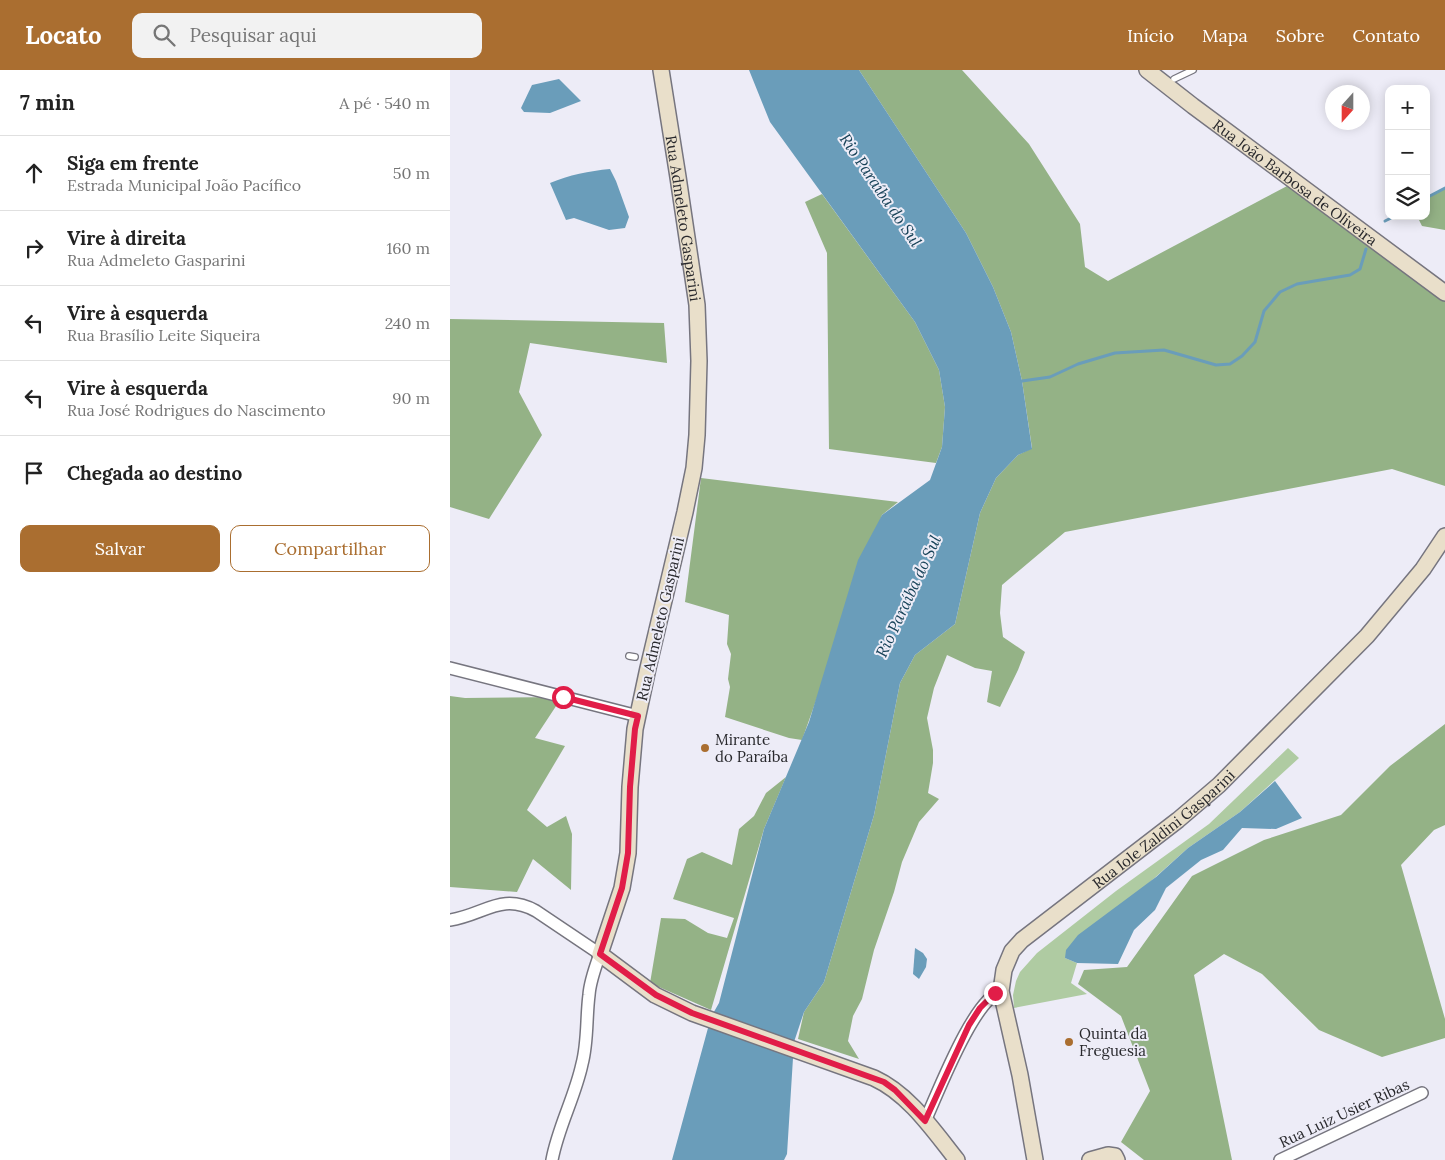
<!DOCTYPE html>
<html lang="pt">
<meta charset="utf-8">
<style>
:root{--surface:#fff;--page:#f2f2f2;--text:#222;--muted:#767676;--line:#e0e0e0;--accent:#aa6e30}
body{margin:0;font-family:Lora,serif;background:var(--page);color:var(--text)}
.controls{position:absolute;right:15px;top:15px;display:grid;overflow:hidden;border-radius:10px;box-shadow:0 2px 12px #0003}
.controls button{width:45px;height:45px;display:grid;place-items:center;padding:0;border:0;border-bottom:1px solid var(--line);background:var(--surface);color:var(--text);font:25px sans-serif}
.compass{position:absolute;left:875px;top:15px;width:45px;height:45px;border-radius:50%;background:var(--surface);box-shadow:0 2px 12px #0003;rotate:201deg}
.stop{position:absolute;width:15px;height:15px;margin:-11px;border:4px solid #e11d48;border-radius:50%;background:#fff}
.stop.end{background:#e11d48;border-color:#fff;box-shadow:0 1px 5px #0008}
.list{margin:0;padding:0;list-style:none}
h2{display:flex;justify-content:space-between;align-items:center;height:65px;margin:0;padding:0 20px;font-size:21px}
h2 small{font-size:16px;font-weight:400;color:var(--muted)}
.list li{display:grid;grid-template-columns:32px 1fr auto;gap:15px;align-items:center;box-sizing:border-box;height:75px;padding:0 20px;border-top:1px solid var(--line)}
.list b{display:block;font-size:19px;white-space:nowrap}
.list p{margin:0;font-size:16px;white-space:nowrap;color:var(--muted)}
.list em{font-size:16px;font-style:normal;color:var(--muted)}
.actions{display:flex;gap:10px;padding:15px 20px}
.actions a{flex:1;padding:11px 0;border:1px solid var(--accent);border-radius:10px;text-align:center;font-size:18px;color:var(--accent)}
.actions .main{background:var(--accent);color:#fff}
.icon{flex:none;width:28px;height:28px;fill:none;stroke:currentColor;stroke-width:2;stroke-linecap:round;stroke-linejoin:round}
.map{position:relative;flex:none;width:995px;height:1090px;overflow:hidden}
header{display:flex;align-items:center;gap:30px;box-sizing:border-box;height:70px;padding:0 25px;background:var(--accent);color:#fff}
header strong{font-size:24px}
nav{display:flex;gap:28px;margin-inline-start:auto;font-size:18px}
.search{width:350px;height:45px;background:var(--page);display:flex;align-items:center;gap:12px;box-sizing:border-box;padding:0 18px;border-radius:10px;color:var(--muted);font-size:19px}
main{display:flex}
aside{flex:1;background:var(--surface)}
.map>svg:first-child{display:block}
.green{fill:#afcba2}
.forest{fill:#94b286}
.water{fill:#6a9dba}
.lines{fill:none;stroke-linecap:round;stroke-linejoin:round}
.stream{stroke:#6a9dba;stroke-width:3}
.lane-casing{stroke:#76757f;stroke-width:8}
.street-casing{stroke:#76757f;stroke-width:14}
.secondary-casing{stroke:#76757f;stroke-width:18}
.lane{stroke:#fff;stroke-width:5.5}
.street{stroke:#fff;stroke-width:11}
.secondary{stroke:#e9dfca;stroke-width:15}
.route{stroke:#e11d48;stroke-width:6}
.poi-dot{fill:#aa6e30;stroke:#edecf7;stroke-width:2}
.labels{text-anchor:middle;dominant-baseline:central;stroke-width:4;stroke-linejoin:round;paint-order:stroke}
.street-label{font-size:15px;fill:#28282c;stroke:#edecf7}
.poi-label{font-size:15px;fill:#28282c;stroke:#edecf7;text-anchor:start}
.water-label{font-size:16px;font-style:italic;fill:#174258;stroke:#edecf7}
</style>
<header>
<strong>Locato</strong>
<div class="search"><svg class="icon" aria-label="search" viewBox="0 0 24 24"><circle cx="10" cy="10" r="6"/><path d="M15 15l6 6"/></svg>Pesquisar aqui</div>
<nav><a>Início</a><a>Mapa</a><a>Sobre</a><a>Contato</a></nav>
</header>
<main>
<aside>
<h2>7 min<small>A pé · 540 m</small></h2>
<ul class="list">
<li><svg class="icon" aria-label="ahead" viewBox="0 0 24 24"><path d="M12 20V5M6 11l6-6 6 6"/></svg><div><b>Siga em frente</b><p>Estrada Municipal João Pacífico</p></div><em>50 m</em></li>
<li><svg class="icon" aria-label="right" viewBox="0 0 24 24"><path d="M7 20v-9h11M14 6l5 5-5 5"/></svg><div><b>Vire à direita</b><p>Rua Admeleto Gasparini</p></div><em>160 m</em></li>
<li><svg class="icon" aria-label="left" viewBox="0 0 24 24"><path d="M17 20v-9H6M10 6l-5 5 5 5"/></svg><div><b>Vire à esquerda</b><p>Rua Brasílio Leite Siqueira</p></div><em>240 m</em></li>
<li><svg class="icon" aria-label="left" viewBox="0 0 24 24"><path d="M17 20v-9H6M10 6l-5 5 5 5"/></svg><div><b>Vire à esquerda</b><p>Rua José Rodrigues do Nascimento</p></div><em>90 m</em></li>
<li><svg class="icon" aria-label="arrive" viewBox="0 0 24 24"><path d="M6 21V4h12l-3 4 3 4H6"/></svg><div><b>Chegada ao destino</b></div></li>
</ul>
<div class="actions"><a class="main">Salvar</a><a>Compartilhar</a></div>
</aside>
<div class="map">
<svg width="995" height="1090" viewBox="0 0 995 1090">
<rect width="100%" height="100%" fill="#edecf7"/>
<path class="green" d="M838,678l11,10 -59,54 -52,36 -123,110 12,5 -6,20 16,11 -73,14 -1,-13 3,-14 4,-9 17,-19 79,-62 93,-67z"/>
<g class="forest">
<path d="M409,0h103l67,74 51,80 5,43 23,14 181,-96 156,113v188l-53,-17 -327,63 -63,53 -2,28 3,24 22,15 -7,18 -18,37 -13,-5 5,-31 -17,-3 -28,-13 -13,33 -7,30 6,32v13l-5,30 11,6 -20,23 -17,40 -8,30 -20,58 -12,49 -9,17 -5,25 11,18 -61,-20 6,-27 20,-30 50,-167 26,-132 15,-28 40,-31 25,-111 16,-35 22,-23 14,-7 -10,-67 -11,-49 -18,-45 -27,-54z"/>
<path d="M995,118v42l-23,-4 -5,-10h9v-18z"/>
<path d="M372,124l93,128 24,48 6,37 -3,40 -6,16 -107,-14 -2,-196 -22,-51z"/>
<path d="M0,249l214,4 3,40 -137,-20 -11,49 23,43 -53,84 -39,-12z"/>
<path d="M251,408l197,24 -16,13 -80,225 -13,-2 -64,-21 5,-30 -2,-8 3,-25 -4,-10 2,-29 -44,-13z"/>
<path d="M0,626l15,2 97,-1 -27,41 30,8 -38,64 20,17 19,-11 6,18 -1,56 -38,-31 -16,33 -67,-5z"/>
<path d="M995,654v101l-11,5 -33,35 44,154v19l-63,19 -63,-27 -57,-56 -38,-20 -30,21 38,185h-88l-23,-18 29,-51 -29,-75 -43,-32 6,-14 43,-3 65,-91 72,-36 77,-25 49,-49z"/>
<path d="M336,707l-22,52 -53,181 -61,-27 11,-65 24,1 23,14 19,5 7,-20 -61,-19 14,-40 15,-7 30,13 7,-36 15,-13 12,-23z"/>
</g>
<g class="water">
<path d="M299,0h110l107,163 27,54 18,45 11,49 10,68 -14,6 -22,23 -16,35 -25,111 -40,31 -15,28 -26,132 -50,167 -20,30 -10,30 -7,112 -3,6h-112l39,-143 8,-14 45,-174 45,-107 49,-162 24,-45 48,-35 12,-33 3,-40 -6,-37 -24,-48 -145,-200z"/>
<path d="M109,9l22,22 -31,12 -26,-1 -3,-4 11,-23z"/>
<path d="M160,99l6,12 13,36 -4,11 -16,2 -35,-12 -8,2 -16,-37c19,-8 39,-12 60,-14z"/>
<path d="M825,711l27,37 -26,11 -34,-1 -19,22 -22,10 -35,28 -11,22 -21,20 -16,34 -41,-1 -12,-5 1,-8 12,-15 78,-58 32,-29 52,-36z"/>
<path d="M465,878l8,5 4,6 -1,8 -7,12 -6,-5z"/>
</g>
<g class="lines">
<g class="stream">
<path d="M976,128l19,-10"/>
<path d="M935,151l10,-5"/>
<path d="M572,311l28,-4 28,-13 37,-11 49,-3 52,15 14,-1 12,-8 13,-14 9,-31 16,-19 17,-8 53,-9 10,-6 6,-20"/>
</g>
<defs>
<g id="lane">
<path d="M724,9l19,-9"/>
<path d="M179,586l6,1"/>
</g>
<g id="street">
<path d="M0,598l188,48"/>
<path d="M0,850c34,-5 51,-28 86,-9l64,43c-5,14 -10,27 -11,41 -3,23 -1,47 -7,69 -7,33 -24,63 -30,96"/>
<path d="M475,1051c13,-28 48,-121 76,-130"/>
<path d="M830,1090l142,-67"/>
</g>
<g id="secondary">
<path id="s1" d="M211,0l17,107 19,128 2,56 -2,74 -3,33 -9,44 -37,156 -13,61 -5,58 -2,66 -6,35 -22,66 55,41 37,18 182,65c35,16 59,52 83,82"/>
<path id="s2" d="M697,0l46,36 252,187"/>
<path id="s3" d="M585,1090l-15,-85 -19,-84 3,-21 8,-19 10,-11 156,-120 41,-35 148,-149 56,-67 22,-33"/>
<path d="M640,1090l18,-5 7,1 2,4"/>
</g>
</defs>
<use href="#lane" class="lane-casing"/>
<use href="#street" class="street-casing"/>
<use href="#secondary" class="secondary-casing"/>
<use href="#lane" class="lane"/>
<use href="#street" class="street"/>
<use href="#secondary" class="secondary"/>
</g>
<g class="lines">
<path class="route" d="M113,627l75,19 -3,13 -5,58 -2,66 -6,35 -22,66 56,41 36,18 192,69 11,8 30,31 44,-96 11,-17 15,-15"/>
</g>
<g class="poi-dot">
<circle cx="255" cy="678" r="5"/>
<circle cx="619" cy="972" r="5"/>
</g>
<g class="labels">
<g class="street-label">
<text stroke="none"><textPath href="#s2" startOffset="186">Rua João Barbosa de Oliveira</textPath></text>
<text stroke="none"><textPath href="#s1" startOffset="150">Rua Admeleto Gasparini</textPath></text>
<text transform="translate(210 549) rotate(-77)">Rua Admeleto Gasparini</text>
<text stroke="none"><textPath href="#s3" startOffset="409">Rua Iole Zaldini Gasparini</textPath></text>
<text transform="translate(894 1043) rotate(-25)">Rua Luiz Usier Ribas</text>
</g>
<g class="poi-label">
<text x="265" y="669">Mirante<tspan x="265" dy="17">do Paraíba</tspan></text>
<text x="629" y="963">Quinta da<tspan x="629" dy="17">Freguesia</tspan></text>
</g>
<g class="water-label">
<text transform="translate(431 120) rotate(56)">Rio Paraíba do Sul</text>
<text transform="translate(458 526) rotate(-65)">Rio Paraíba do Sul</text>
</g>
</g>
</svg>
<div class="controls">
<button>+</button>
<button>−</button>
<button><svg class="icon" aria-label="layers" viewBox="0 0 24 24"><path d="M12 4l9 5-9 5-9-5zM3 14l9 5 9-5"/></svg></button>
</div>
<svg class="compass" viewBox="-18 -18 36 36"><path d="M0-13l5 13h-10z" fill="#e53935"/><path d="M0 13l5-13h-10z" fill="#767676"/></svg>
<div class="stop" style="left:113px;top:627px"></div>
<div class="stop end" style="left:545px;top:923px"></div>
</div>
</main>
